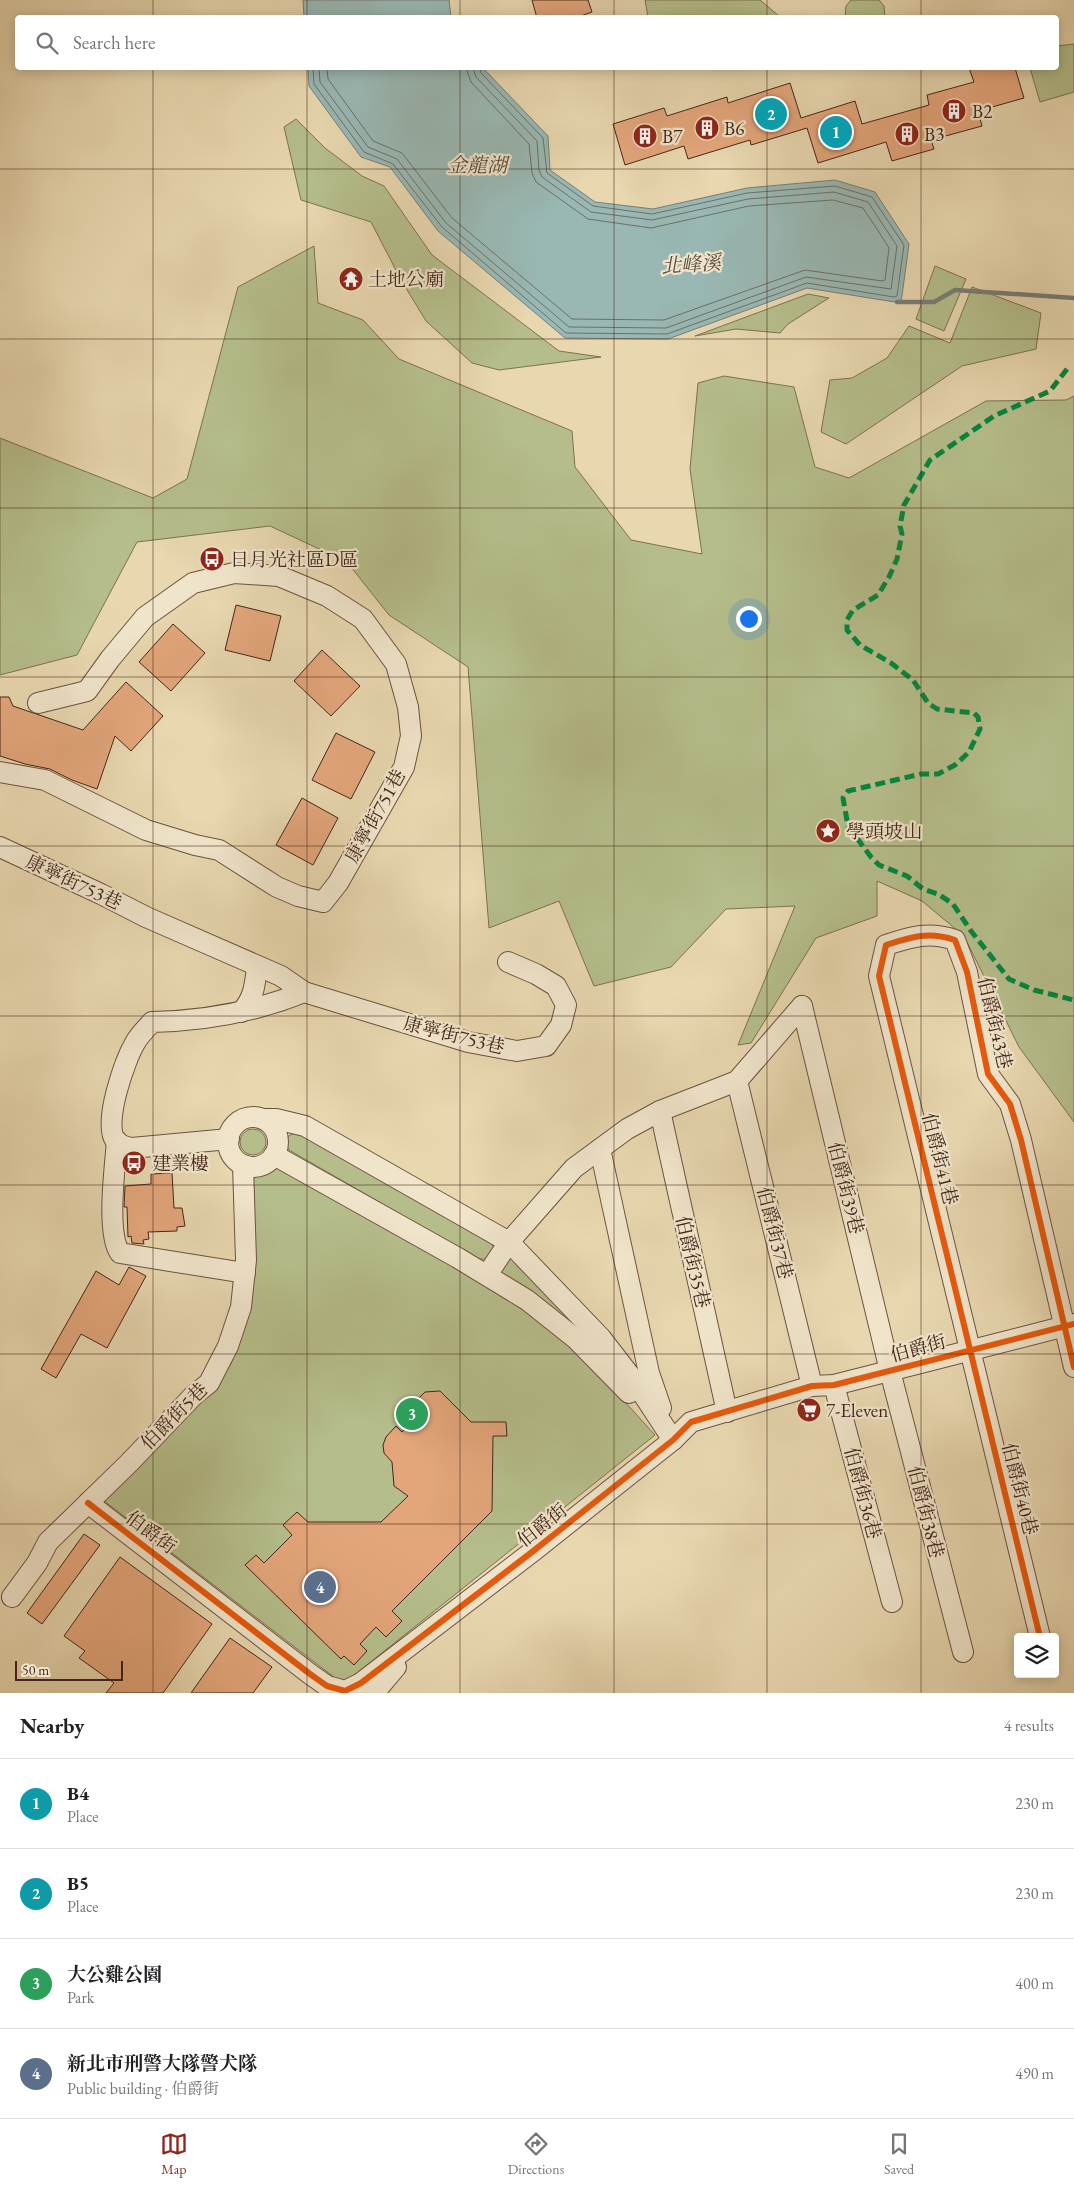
<!DOCTYPE html>
<meta charset="utf-8">
<style>
:root{--surface:#fff;--page:#f2f2f2;--text:#202124;--muted:#757577;--line:#e0e0e0;--accent:#8f2418}
body{margin:0;font-family:"EB Garamond","Noto Serif TC",serif;background:var(--page);color:var(--text)}
.controls{position:absolute;right:15px;bottom:15px;display:grid;overflow:hidden;border-radius:5px;box-shadow:0 2px 12px #0003}
.controls button{width:45px;height:45px;display:grid;place-items:center;padding:0;border:0;border-bottom:1px solid var(--line);background:var(--surface);color:var(--text);font:25px sans-serif}
.scale{position:absolute;left:15px;bottom:12px;width:108px;box-sizing:border-box;padding-left:5px;border:2px solid #44261a;border-top:0;font-size:14px;line-height:18px;white-space:nowrap;color:#44261a;-webkit-text-stroke:4px #f0e5cb;paint-order:stroke}
.you{position:absolute;left:748px;top:618px;width:18px;height:18px;margin:-12px;border:4px solid #fff;border-radius:50%;background:#1a73e8;box-shadow:0 0 0 8px #1a73e833}
.badge{display:grid;place-items:center;width:32px;height:32px;border-radius:50%;background:var(--accent);color:#fff;font-size:16px;font-weight:700}
.pin{position:absolute;translate:-50% -50%;border:2px solid #fff;box-shadow:0 1px 5px #0006}
.list{margin:0;padding:0;list-style:none}
h2{display:flex;justify-content:space-between;align-items:center;height:65px;margin:0;padding:0 20px;font-size:21px}
h2 small{font-size:16px;font-weight:400;color:var(--muted)}
.list li{display:grid;grid-template-columns:32px 1fr auto;gap:15px;align-items:center;box-sizing:border-box;height:90px;padding:0 20px;border-top:1px solid var(--line)}
.list b{display:block;font-size:19px;white-space:nowrap}
.list p{margin:0;font-size:16px;white-space:nowrap;color:var(--muted)}
.list em{font-size:16px;font-style:normal;color:var(--muted)}
.icon{flex:none;width:28px;height:28px;fill:none;stroke:currentColor;stroke-width:2;stroke-linecap:round;stroke-linejoin:round}
.map{position:relative;flex:none;width:1074px;height:1693px;overflow:hidden}
.search{position:absolute;background:var(--surface);box-shadow:0 2px 12px #0003;left:15px;right:15px;top:15px;height:55px;display:flex;align-items:center;gap:12px;box-sizing:border-box;padding:0 18px;border-radius:5px;color:var(--muted);font-size:19px}
.sheet{height:425px;background:var(--surface)}
nav{display:flex;justify-content:space-around;align-items:center;box-sizing:border-box;height:70px;border-top:1px solid var(--line);background:var(--surface);font-size:14px;color:var(--muted)}
nav a{display:grid;justify-items:center;gap:2px}
nav .on{color:var(--accent)}
.map>svg:first-child{display:block}
.green{fill:#b5be8b;stroke:#7c7252}
.water{fill:#99b8b4;stroke:#777e76}
.lines{fill:none;stroke-linecap:round;stroke-linejoin:round}
.shore{stroke:#6e6f67;stroke-width:1}
.stream{stroke:#777e76;stroke-width:4.5}
.building{fill:#e3a67b;stroke:#44261a}
.minor-casing{stroke:#6d523f;stroke-width:22}
.minor{stroke:#f0e5cb;stroke-width:20}
.quiet{stroke:#00873e;stroke-width:5;stroke-dasharray:10 5;stroke-linecap:butt}
.cycleway-casing{stroke:#f0e5cb;stroke-width:9}
.cycleway{stroke:#e8590c;stroke-width:6}
.grid{fill:none;stroke:#44261a;stroke-width:1;stroke-opacity:0.55}
.labels{text-anchor:middle;dominant-baseline:central;stroke-width:4.5;stroke-linejoin:round;paint-order:stroke}
.poi-label{font-size:19px;fill:#44261a;stroke:#f0e5cb;text-anchor:start}
.street-label{font-size:19px;fill:#44261a;stroke:#f0e5cb}
.water-label{font-size:20px;font-style:italic;fill:#594a40;stroke:#f0e5cb}
</style>
<div class="map">
<svg width="1074" height="1693" viewBox="0 0 1074 1693">
<rect width="100%" height="100%" fill="#e8d7af"/>
<filter id="stains"><feTurbulence type="fractalNoise" baseFrequency=".004" numOctaves="4"/><feColorMatrix values="0 0 0 0 .2 0 0 0 0 .09 0 0 0 0 .02 0 0 0 .5 -.17"/></filter>
<radialGradient id="worn" r=".72"><stop offset=".6" stop-color="#630" stop-opacity="0"/><stop offset="1" stop-color="#630" stop-opacity=".3"/></radialGradient>
<g class="green">
<path d="M645,0h115l20,17h-132z"/>
<path d="M851,0h28l5,6 1,11h-40l1,-11z"/>
<path d="M1074,44v48l-34,10 -10,-34h26l1,-22z"/>
<path d="M296,119l29,29 37,28 22,10 48,69 127,96 42,6 -102,13 -27,-7 -46,-42 -25,-41 -30,-58 -70,-22 -17,-73z"/>
<path d="M314,246l4,57 45,17 36,39 173,72 3,36 56,73 71,14 -12,-85 8,-86 26,-7 70,11 21,80 34,11 137,-77 80,-1 8,-4v726l-55,-75 -55,-111 -42,-35 -45,-20v35l-61,22 -65,105 -13,2 57,-139 -69,3 -55,58 -77,19 -35,-85 -70,27 -21,-261 -79,-52 -42,-53 -77,-36 -133,16 -60,113 -77,20v-237l153,60 34,-19 51,-192z"/>
<path d="M935,266l31,13 -22,52 -28,-12z"/>
<path d="M972,287l69,26 -5,36 -74,17 -116,78 -25,-12 9,-52 22,-2 35,-20 22,-32 41,17z"/>
<path d="M808,294l21,4 -41,26 -8,9 -44,-4 -41,7z"/>
<circle cx="253" cy="1142" r="13"/>
<path d="M296,1132l196,111 2,7 -6,9h-10l-189,-109 -3,-6 1,-7z"/>
<path d="M278,1164l242,139 56,45 79,87 -312,249 -243,-186 111,-105 35,-80 4,-141 11,1z"/>
<path d="M508,1258l5,2 64,67 -77,-54z"/>
</g>
<g class="water">
<path d="M303,0h146l2,17h-147z"/>
<path d="M308,68h175l65,68 2,34 45,32 58,7 94,-21 88,-8 40,12 34,52 -8,59 -94,-15 -139,51 -103,-1 -127,-107 -48,-64 -29,-10 -52,-71z"/>
</g>
<g class="lines">
<g class="shore">
<path d="M313,68l1,16 50,68 29,12 49,63 124,106 101,1 140,-51 87,14 3,-1 7,-51 -32,-48 -37,-11 -88,7 -95,21 -59,-8 -46,-33 -4,-35 -62,-65 -1,-5"/>
<path d="M319,68l1,14 48,65 29,12 49,64 123,104 97,1 140,-51 85,12 6,-43 -29,-44 -34,-10 -86,7 -96,21 -61,-8 -49,-35 -3,-7 -2,-29 -61,-64 -3,-9"/>
<path d="M327,68l1,11 45,62 29,12 50,65 120,101 92,1 141,-50 77,11 3,-1 4,-32 -12,-19 -14,-21 -30,-8 -84,6 -98,22 -63,-9 -52,-37 -4,-9 -3,-29 -58,-62 -5,-14"/>
</g>
<path class="stream" d="M897,302h37l21,-12 119,8"/>
</g>
<g class="building">
<path d="M532,0h56l4,12 -17,6h-38z"/>
<path d="M969,68h46l9,30 -46,13 4,15 -51,14 3,9 -42,12 -6,-19 -68,21 -11,-35 -56,17 -1,-5 -62,19 -4,-13 -59,19 -12,-41 51,-16 3,8 60,-19 1,6 62,-20 11,35 54,-17 7,23 67,-19 -2,-10 47,-13z"/>
<path d="M236,605l45,11 -11,45 -45,-11z"/>
<path d="M173,624l32,29 -34,38 -32,-29z"/>
<path d="M322,650l38,36 -29,30 -37,-35z"/>
<path d="M126,682l37,34 -32,35 -16,-15 -18,53 -25,-9 -22,-11 -25,-5 -25,-8v-59h9l4,9 70,24z"/>
<path d="M336,733l39,19 -24,47 -39,-19z"/>
<path d="M302,798l36,20 -25,47 -37,-20z"/>
<path d="M172,1173l2,35h8l3,18 -8,1v4l-29,1 1,7 -6,1 1,4 -12,-1 -1,-7 -3,1 -1,-30h-3l1,-21 26,-2v-10z"/>
<path d="M129,1267l17,9 -39,72 -26,-14 -25,44 -15,-9 55,-98 23,14z"/>
<path d="M440,1391l31,31h35l1,14h-14l-1,75 -100,100 10,10 -16,16 -10,-10 -16,17 7,7 -13,14 -10,-9 -3,3 -96,-94 11,-10 8,8 28,-28 -9,-10 14,-13 11,10h73l27,-26 -14,-10 -2,-24 -8,-9 -1,-8 3,-8 10,-11 6,6 19,-20 -8,-8 12,-12z"/>
<path d="M84,1534l16,11 -58,79 -15,-11z"/>
<path d="M120,1557l92,67 -49,69h-57l8,-10 -35,-25 6,-7 -21,-15z"/>
<path d="M230,1638l42,29 -19,26h-62z"/>
</g>
<g class="lines">
<defs>
<g id="minor">
<path d="M0,772l45,8 101,50 49,15 24,5 58,37 21,9 25,6 15,-19 66,-116 7,-31 -3,-29 -12,-43 -33,-45 -36,-23 -48,-20 -45,-3 -41,10 -48,34 -35,42 -23,32 -49,12"/>
<path d="M0,847l101,47 45,23 135,59 23,16 164,50 49,9 29,-5 15,-21 5,-20 -10,-19 -20,-12 -28,-12"/>
<path d="M802,1006l88,365 73,281"/>
<path d="M241,1012c13,-13 14,-28 16,-45"/>
<path d="M737,1081l75,305"/>
<path d="M660,1111l67,301"/>
<circle cx="253" cy="1142" r="25"/>
<path d="M263,1119h13l29,7 204,116 92,96 34,44 38,58"/>
<path d="M229,1139l-97,9c-5,-1 -13,-3 -17,-8 -12,-18 10,-80 20,-97 4,-8 12,-15 17,-21 52,-1 103,-10 152,-30"/>
<path d="M117,1141c-2,26 -11,92 3,112l125,20"/>
<path d="M600,1149l49,224 12,35"/>
<path d="M274,1155l184,103 69,42 49,39 53,54"/>
<path d="M487,1275l22,-33 65,-74 53,-39 33,-18 77,-30 65,-75"/>
<path d="M834,1385l58,217"/>
<path d="M88,1503l222,171 17,12 18,5 16,-8 171,-131 141,-112 18,-18 121,-36 22,-1 240,-61"/>
<path d="M12,1597l25,-34 11,-21 81,-79 65,-68 15,-12 19,-37 13,-39 5,-47 -3,-95"/>
<path d="M1040,1637l-161,-661 7,-31c25,-8 42,-14 69,-5l12,32 21,102 22,30 11,36 53,227"/>
<path d="M374,1693l22,-26"/>
</g>
</defs>
<use href="#minor" class="minor-casing"/>
<use href="#minor" class="minor"/>
<path class="quiet" d="M1067,369l-17,22 -56,25 -64,44 -26,45 -4,21 2,8 -5,25 -8,18 -11,18 -25,15 -6,10v10l13,15 31,18 22,17 15,23 9,6 37,4 4,4 2,12 -11,23 -14,13 -17,9h-17l-73,17 -5,7 5,28 23,31 8,8 28,11 16,13 15,5 15,10 18,27 38,48 25,11 40,10"/>
<defs>
<g id="cycleway">
<path d="M88,1503l222,171 17,12 18,5 16,-8 171,-131 141,-112 18,-18 121,-36 22,-1 240,-61"/>
<path d="M1040,1637l-161,-661 7,-31c25,-8 42,-14 69,-5l12,32 21,102 22,30 11,36 53,227"/>
</g>
</defs>
<use href="#cycleway" class="cycleway-casing"/>
<use href="#cycleway" class="cycleway"/>
</g>
<path class="grid" d="M153,0v18M307,0v18M460,0v18M614,0v18M767,0v18M921,0v18M153,68v1625M307,68v1625M460,68v1625M614,68v1625M767,68v1625M921,68v1625M0,169h1074M0,339h1074M0,508h1074M0,677h1074M0,846h1074M0,1016h1074M0,1185h1074M0,1354h1074M0,1524h1074"/>
<defs>
<symbol id="building-disc" viewBox="-11 -11 22 22"><circle r="9.5" fill="#8f2418" stroke="#f0e5cb"/><path d="M-4-6H4V6H1V3H-1V6H-4ZM-2.5-4.3h1.7v1.8h-1.7ZM.8-4.3h1.7v1.8H.8ZM-2.5-1h1.7V.8h-1.7ZM.8-1h1.7V.8H.8Z" fill="#fff"/></symbol>
<symbol id="temple-disc" viewBox="-11 -11 22 22"><circle r="9.5" fill="#8f2418" stroke="#f0e5cb"/><path d="M0-6L5-2H3V0L6.5 2.5H4V6H1.5V3h-3V6H-4V2.5H-6.5L-3 0V-2H-5Z" fill="#fff"/></symbol>
<symbol id="bus-disc" viewBox="-11 -11 22 22"><circle r="9.5" fill="#8f2418" stroke="#f0e5cb"/><path d="M-5-6H5V4H4V6H2V4H-2V6H-4V4H-5ZM-3.5-4V0h7V-4ZM-3.5 1.2v1.5H-2V1.2ZM2 1.2v1.5H3.5V1.2Z" fill="#fff"/></symbol>
<symbol id="sight-disc" viewBox="-11 -11 22 22"><circle r="9.5" fill="#8f2418" stroke="#f0e5cb"/><path d="M0-6L1.8-2.2L6-1.7L2.9 1.2L3.7 5.4L0 3.3L-3.7 5.4L-2.9 1.2L-6-1.7L-1.8-2.2Z" fill="#fff"/></symbol>
<symbol id="supermarket-disc" viewBox="-11 -11 22 22"><circle r="9.5" fill="#8f2418" stroke="#f0e5cb"/><path d="M-6-5.5h2.5l.6 2H6L4.5 2H-2.5L-4.4-4H-6ZM-1.5 3.2a1.3 1.3 0 1 0 .1 0ZM3 3.2a1.3 1.3 0 1 0 .1 0Z" fill="#fff"/></symbol>
</defs>
<g fill-rule="evenodd">
<use href="#building-disc" x="940" y="97" width="28" height="28"/>
<use href="#building-disc" x="693" y="114" width="28" height="28"/>
<use href="#building-disc" x="893" y="120" width="28" height="28"/>
<use href="#building-disc" x="631" y="122" width="28" height="28"/>
<use href="#temple-disc" x="337" y="265" width="28" height="28"/>
<use href="#bus-disc" x="198" y="545" width="28" height="28"/>
<use href="#sight-disc" x="814" y="817" width="28" height="28"/>
<use href="#bus-disc" x="120" y="1149" width="28" height="28"/>
<use href="#supermarket-disc" x="795" y="1396" width="28" height="28"/>
</g>
<g class="labels">
<g class="poi-label">
<text x="972" y="111">B2</text>
<text x="724" y="128">B6</text>
<text x="924" y="134">B3</text>
<text x="662" y="136">B7</text>
<text x="368" y="279">土地公廟</text>
<text x="230" y="559">日月光社區D區</text>
<text x="846" y="831">學頭坡山</text>
<text x="152" y="1163">建業樓</text>
<text x="826" y="1410">7-Eleven</text>
</g>
<g class="street-label">
<text transform="translate(375 816) rotate(-61)">康寧街751巷</text>
<text transform="translate(74 882) rotate(25)">康寧街753巷</text>
<text transform="translate(995 1023) rotate(77)">伯爵街43巷</text>
<text transform="translate(454 1035) rotate(14)">康寧街753巷</text>
<text transform="translate(940 1159) rotate(76)">伯爵街41巷</text>
<text transform="translate(846 1188) rotate(76)">伯爵街39巷</text>
<text transform="translate(775 1233) rotate(76)">伯爵街37巷</text>
<text transform="translate(693 1262) rotate(77)">伯爵街35巷</text>
<text transform="translate(918 1348) rotate(-15)">伯爵街</text>
<text transform="translate(174 1416) rotate(-45)">伯爵街5巷</text>
<text transform="translate(1020 1489) rotate(76)">伯爵街40巷</text>
<text transform="translate(863 1493) rotate(75)">伯爵街36巷</text>
<text transform="translate(926 1512) rotate(76)">伯爵街38巷</text>
<text transform="translate(542 1525) rotate(-38)">伯爵街</text>
<text transform="translate(151 1532) rotate(37)">伯爵街</text>
</g>
<g class="water-label">
<text x="477" y="165">金龍湖</text>
<text transform="translate(691 264) rotate(-4)">北峰溪</text>
</g>
</g>
<rect width="100%" height="100%" filter="url(#stains)"/>
<rect width="100%" height="100%" fill="url(#worn)"/>
</svg>
<div class="controls">
<button><svg class="icon" aria-label="layers" viewBox="0 0 24 24"><path d="M12 4l9 5-9 5-9-5zM3 14l9 5 9-5"/></svg></button>
</div>
<div class="scale">50 m</div>
<div class="you"></div>
<div class="pin badge" style="left:836px;top:132px;background:#0f9aa8">1</div>
<div class="pin badge" style="left:771px;top:114px;background:#0f9aa8">2</div>
<div class="pin badge" style="left:412px;top:1414px;background:#2e9e5b">3</div>
<div class="pin badge" style="left:320px;top:1587px;background:#5c6f8a">4</div>
<div class="search"><svg class="icon" aria-label="search" viewBox="0 0 24 24"><circle cx="10" cy="10" r="6"/><path d="M15 15l6 6"/></svg>Search here</div>
</div>
<section class="sheet">
<h2>Nearby<small>4 results</small></h2>
<ul class="list">
<li><span class="badge" style="background:#0f9aa8">1</span><div><b>B4</b><p>Place</p></div><em>230 m</em></li>
<li><span class="badge" style="background:#0f9aa8">2</span><div><b>B5</b><p>Place</p></div><em>230 m</em></li>
<li><span class="badge" style="background:#2e9e5b">3</span><div><b>大公雞公園</b><p>Park</p></div><em>400 m</em></li>
<li><span class="badge" style="background:#5c6f8a">4</span><div><b>新北市刑警大隊警犬隊</b><p>Public building · 伯爵街</p></div><em>490 m</em></li>
</ul>
</section>
<nav>
<a class="on"><svg class="icon" aria-label="map" viewBox="0 0 24 24"><path d="M3 6l6-2 6 2 6-2v14l-6 2-6-2-6 2zM9 4v14M15 6v14"/></svg>Map</a>
<a><svg class="icon" aria-label="directions" viewBox="0 0 24 24"><path d="M12 3l9 9-9 9-9-9zM9 14v-3h6M13 9l2 2-2 2"/></svg>Directions</a>
<a><svg class="icon" aria-label="saved" viewBox="0 0 24 24"><path d="M7 4h10v16l-5-4-5 4z"/></svg>Saved</a>
</nav>
